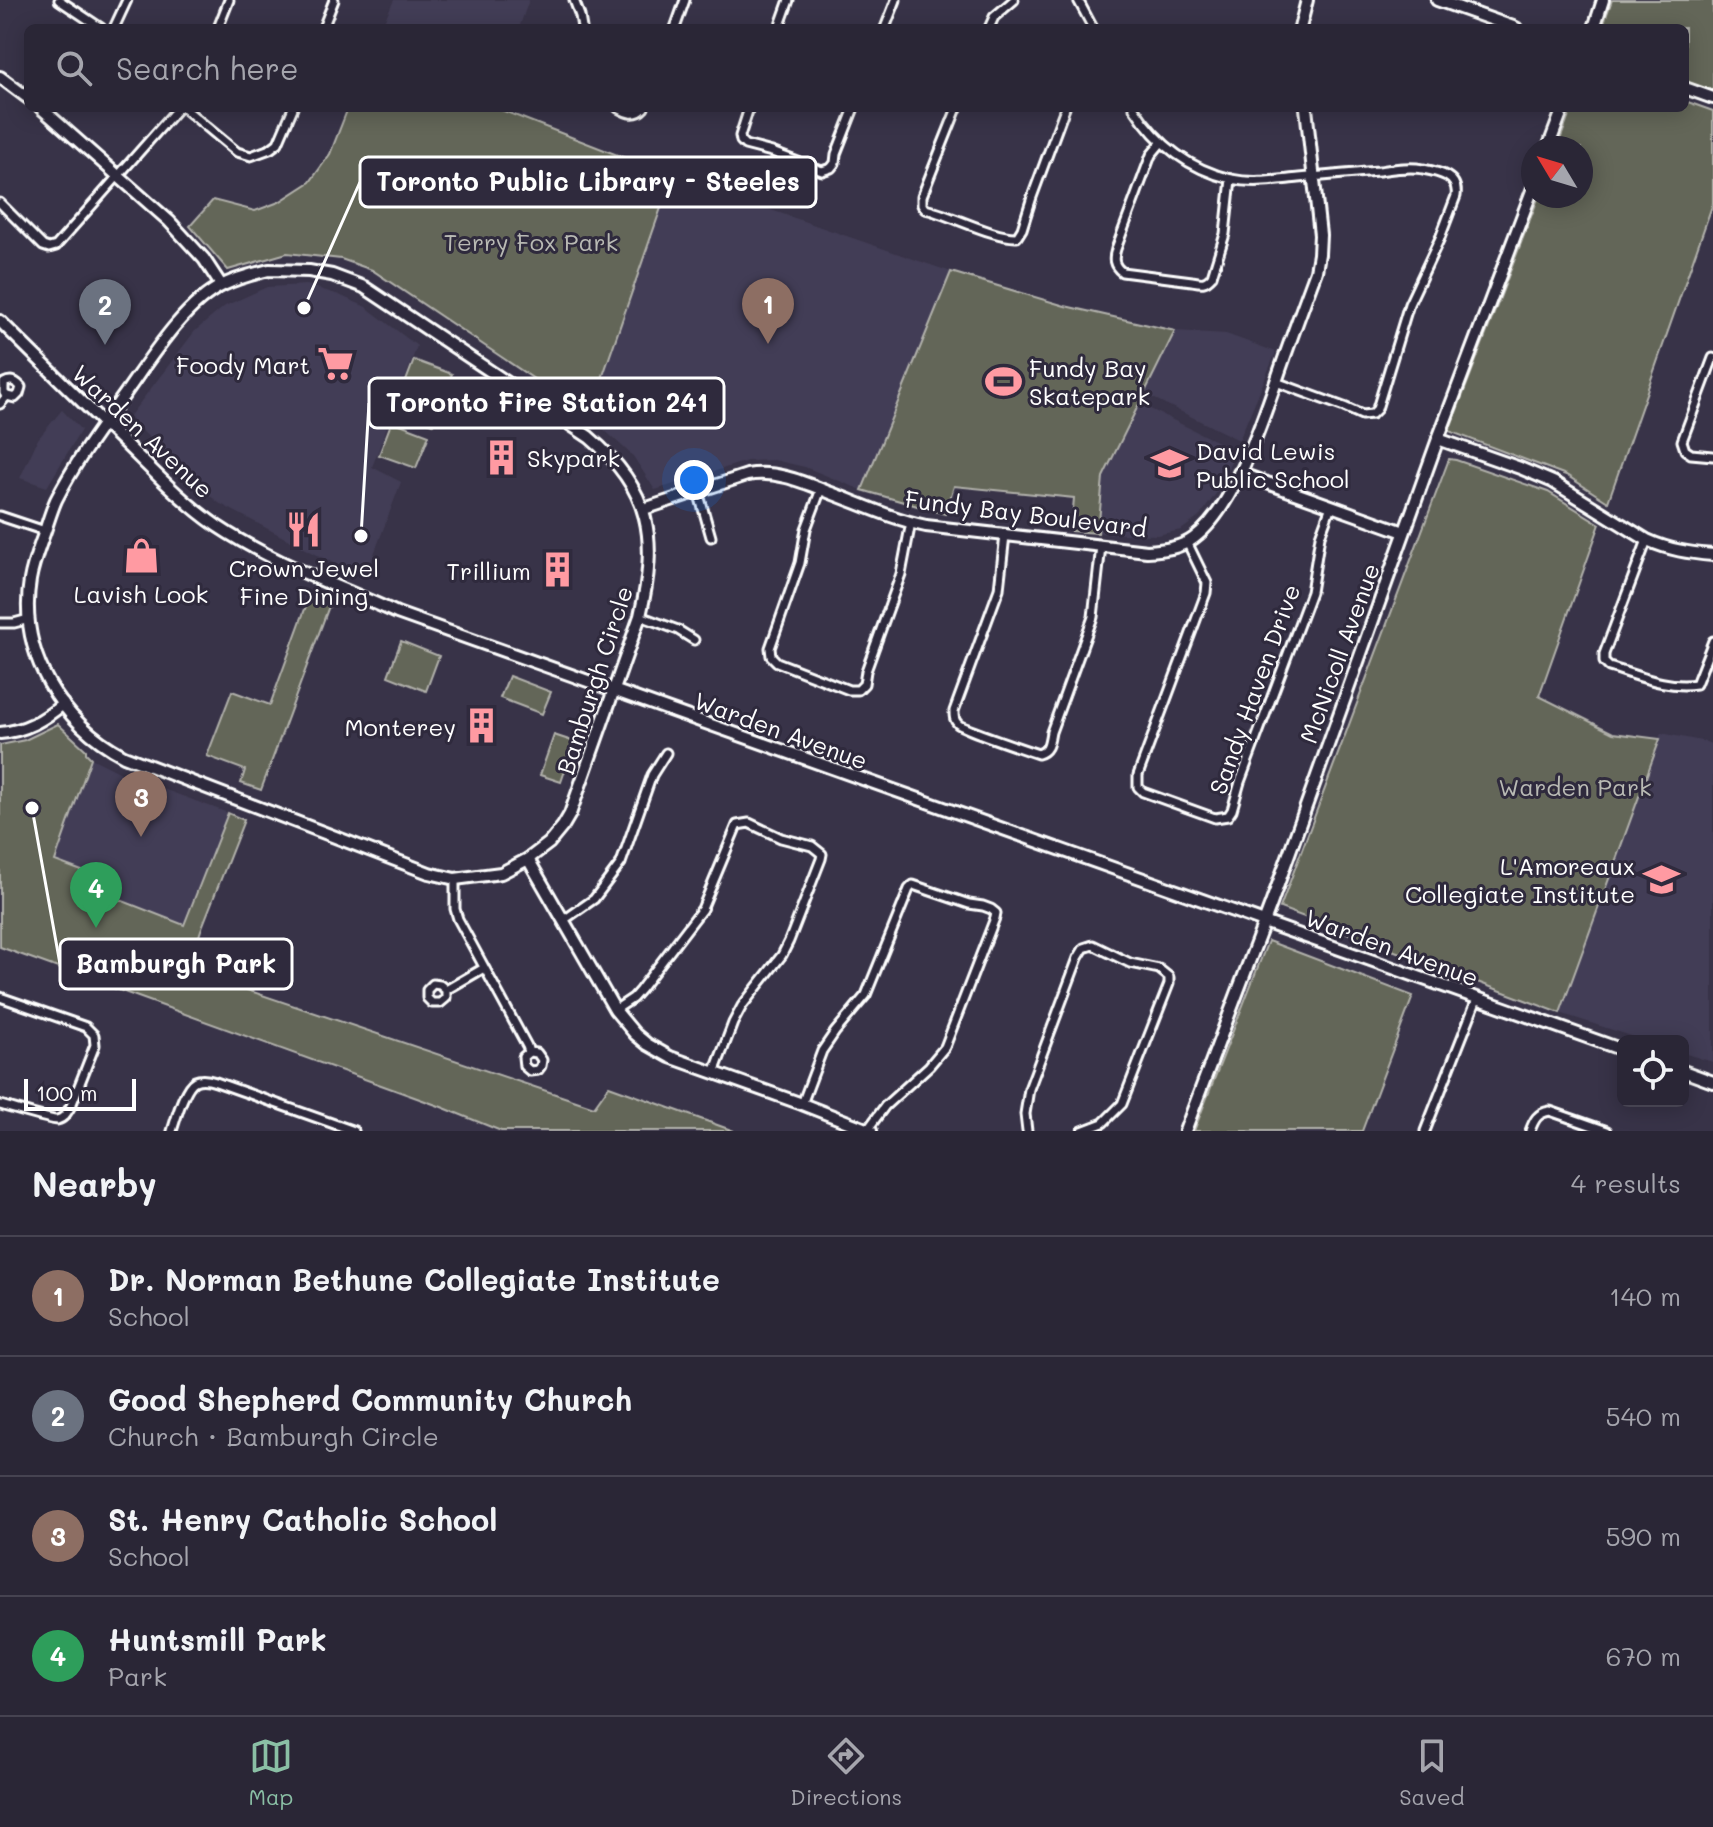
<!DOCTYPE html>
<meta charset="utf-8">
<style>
:root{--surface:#2a2636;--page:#363242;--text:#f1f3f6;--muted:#a5a5ad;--line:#464351;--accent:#8abfa5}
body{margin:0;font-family:Mali,sans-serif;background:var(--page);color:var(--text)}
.controls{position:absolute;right:24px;bottom:24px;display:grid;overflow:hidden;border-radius:12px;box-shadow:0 4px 20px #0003}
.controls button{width:72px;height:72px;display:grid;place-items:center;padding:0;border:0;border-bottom:2px solid var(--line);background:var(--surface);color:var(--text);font:40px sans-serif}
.compass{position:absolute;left:1521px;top:136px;width:72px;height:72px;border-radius:50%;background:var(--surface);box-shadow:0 4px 20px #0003;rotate:308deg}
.scale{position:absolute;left:24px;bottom:20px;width:112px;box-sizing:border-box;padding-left:8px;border:4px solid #fff;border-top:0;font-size:22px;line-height:28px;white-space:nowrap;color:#fff;-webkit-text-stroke:6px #2f2a3d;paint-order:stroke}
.you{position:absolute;left:694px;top:480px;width:28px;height:28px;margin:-20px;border:6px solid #fff;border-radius:50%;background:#1a73e8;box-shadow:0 0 0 12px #1a73e833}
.badge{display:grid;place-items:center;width:52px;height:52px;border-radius:50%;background:var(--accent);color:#fff;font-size:26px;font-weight:700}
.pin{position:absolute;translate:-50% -66px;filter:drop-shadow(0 2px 4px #0008)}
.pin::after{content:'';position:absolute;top:42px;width:28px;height:24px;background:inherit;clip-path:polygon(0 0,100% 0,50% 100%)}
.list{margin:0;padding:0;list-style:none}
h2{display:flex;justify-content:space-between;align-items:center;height:104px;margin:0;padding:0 32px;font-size:34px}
h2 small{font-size:26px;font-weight:400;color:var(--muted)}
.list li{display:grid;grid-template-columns:52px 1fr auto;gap:24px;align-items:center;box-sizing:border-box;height:120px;padding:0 32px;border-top:2px solid var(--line)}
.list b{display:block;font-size:30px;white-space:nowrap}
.list p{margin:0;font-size:26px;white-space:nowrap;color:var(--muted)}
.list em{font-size:26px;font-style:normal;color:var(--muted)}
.icon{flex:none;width:44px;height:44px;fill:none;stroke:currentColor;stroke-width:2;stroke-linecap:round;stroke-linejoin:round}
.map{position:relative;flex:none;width:1713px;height:1131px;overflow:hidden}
.search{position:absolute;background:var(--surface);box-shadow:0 4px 20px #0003;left:24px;right:24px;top:24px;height:88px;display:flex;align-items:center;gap:20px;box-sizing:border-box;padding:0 28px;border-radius:12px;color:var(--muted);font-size:30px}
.sheet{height:584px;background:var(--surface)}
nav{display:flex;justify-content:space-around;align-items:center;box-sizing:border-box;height:112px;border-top:2px solid var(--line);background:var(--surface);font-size:22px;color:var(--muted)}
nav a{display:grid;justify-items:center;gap:4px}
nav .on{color:var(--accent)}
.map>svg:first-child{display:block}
.built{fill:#433e56}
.green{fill:#646658;stroke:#b2b2ac;stroke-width:2}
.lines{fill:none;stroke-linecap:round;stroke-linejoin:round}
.street-casing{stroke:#fff;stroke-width:13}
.secondary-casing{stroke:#fff;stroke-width:16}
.street{stroke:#2f2a3d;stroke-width:7}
.secondary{stroke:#2f2a3d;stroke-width:10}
.labels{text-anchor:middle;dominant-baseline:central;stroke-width:6;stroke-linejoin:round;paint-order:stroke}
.park-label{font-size:24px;fill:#b9bab4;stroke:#2f2a3d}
.poi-label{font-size:24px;fill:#fff;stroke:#2f2a3d;text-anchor:end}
.street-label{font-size:24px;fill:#fff;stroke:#2f2a3d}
.leader{fill:none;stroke:#fff;stroke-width:3}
.callout-dot{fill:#fff;stroke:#2f2a3d;stroke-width:3}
.callout{fill:#2f2a3d;stroke:#fff;stroke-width:3}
.callout-label{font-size:26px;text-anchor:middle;font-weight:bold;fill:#fff}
</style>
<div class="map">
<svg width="1713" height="1131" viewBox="0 0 1713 1131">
<rect width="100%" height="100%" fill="#383348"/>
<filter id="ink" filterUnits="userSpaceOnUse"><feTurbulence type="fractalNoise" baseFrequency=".0125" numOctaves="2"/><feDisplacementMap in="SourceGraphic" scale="16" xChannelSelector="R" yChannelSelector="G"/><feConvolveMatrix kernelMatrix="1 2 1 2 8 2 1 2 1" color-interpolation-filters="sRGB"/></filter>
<g filter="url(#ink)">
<g class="built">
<path d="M394,0h135l-10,28h-138z"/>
<path d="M672,176l279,96 -89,218 -57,-23 -31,-7 -27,1 -92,29 -22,-34 -44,-40z"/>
<path d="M307,285l32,10 27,12 51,39 -45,121 29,15 -36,96 -40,-19 -106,-56 -35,-29 -55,-57 66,-86 30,-25 42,-19z"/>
<path d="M1175,331l51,3 50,18 -37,88 -94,-46z"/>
<path d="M1140,404l96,47 -19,41 -18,25 -18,13 -24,5 -59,-2 5,-56z"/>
<path d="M62,410l19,20 -34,57 -27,-9 18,-39z"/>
<path d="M1661,733l45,9 7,3v317l-30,-9v-12h-36l-87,-28z"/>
<path d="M91,758l34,17 103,38 -44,112 -93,-36 -37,-28z"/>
</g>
<g class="green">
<path d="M1612,0h101v92l-28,-10v-54h-83z"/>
<path d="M1685,101l28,10v92l-105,299 -42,-27 -117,-44 90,-235h42v-48h-24l15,-40h113z"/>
<path d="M348,108h148l176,68 -83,240 -217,-146 -31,-11 -54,-6 -59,17 -38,-44 23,-26 42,11 24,-9 31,-20 20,-28z"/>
<path d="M951,272l114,34 110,25 -72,146 -5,56 -27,-2 3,-33 -120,-12 -9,28 -83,-24z"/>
<path d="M414,360l38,14 -19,50 -38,-14z"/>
<path d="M392,421l37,14 -13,33 -37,-13z"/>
<path d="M1449,459l7,1 92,32 52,32 -61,172 74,37 47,6 -100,274 -280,-105z"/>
<path d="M309,598l20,8 -68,184 -20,-7 4,-13 -38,-14 25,-65 38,14z"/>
<path d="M401,641l38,15 -13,35 -38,-15z"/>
<path d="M509,676l42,16 -9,22 -42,-16z"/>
<path d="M58,724l28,26v3l5,5 -36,103 40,15 -3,13 92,36 44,-112 16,7 -43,110 -13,40 406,137 15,-21 125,45h-233l-62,-25 -439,-159v-202l25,-5z"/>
<path d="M554,735l21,7 -14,40 -21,-7z"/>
<path d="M1268,941l145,55 -51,135h-168z"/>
</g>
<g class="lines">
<defs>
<g id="street">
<path d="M59,0l42,28"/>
<path d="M574,0l6,16 2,12"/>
<path d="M1078,0l15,28"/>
<path d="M114,28l13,-28"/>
<path d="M218,28l11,-28"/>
<path d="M323,28l11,-28"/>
<path d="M675,28l10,-28"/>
<path d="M779,28l10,-28"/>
<path d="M885,28l11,-28"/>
<path d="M989,28l5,-11 20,-17"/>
<path d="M184,108l53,44 14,4 19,-7 8,-6 15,-35"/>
<path d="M618,108c9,5 18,9 26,0"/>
<path d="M749,108l-9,28 1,5 4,4 27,7 50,19 9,-3 4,-5 1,-9 18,-46"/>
<path d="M957,108l-35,88v9l3,4c26,6 69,29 92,28l5,-8 10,-32 33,-89"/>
<path d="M1134,108c23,36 55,61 97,71 23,5 46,1 68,-1 27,-2 54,-5 80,-7 14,-2 30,-5 44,-2 16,3 36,7 33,27l-16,42 -31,66 -32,105 -5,5 -10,1 -18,-8 -68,-25"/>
<path d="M1161,143l-10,12 -35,94c-3,10 -3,16 6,23l70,9c10,2 13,3 20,-5l13,-42 6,-55"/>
<path d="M0,203l43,43 6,2 7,-2 122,-138"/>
<path d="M1713,358l-31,83 3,9 6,4 22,2"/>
<path d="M0,404l7,-8 8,2 4,-4 2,-7c-5,-6 -10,-8 -17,-4v10l3,3"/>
<path d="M821,489l-15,40 -6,34 -30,85 1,8 6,6 72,28h9l6,-6 2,-13 35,-97 10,-52"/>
<path d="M698,491l13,46"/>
<path d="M0,516l45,15"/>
<path d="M1005,535l-6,54 -45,122c0,6 0,9 4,13 3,4 71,27 80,30 11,-3 11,-12 13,-22l42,-115 8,-71"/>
<path d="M1647,540l-43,114v8l5,5c28,8 58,22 87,17l17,-43"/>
<path d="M1187,542l20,41 -1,10 -68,182v12l5,5 72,26 13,-2 4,-6 8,-28 71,-190 9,-56 11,-30"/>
<path d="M640,616l38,14 16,10"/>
<path d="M0,623h14l15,-4"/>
<path d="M455,879v30l3,10 69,127 2,6 -6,5 1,9 6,5 8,-1 3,-4 1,-6 -5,-7 -8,-1"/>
<path d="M564,920l30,-21 27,-36 31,-88 14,-22"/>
<path d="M446,990l-6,-5 -7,-1 -6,6v8l5,5h8l6,-5v-8l38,-22"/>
<path d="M0,997l86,30 8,8 1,10 -24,61c-4,6 -6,12 -14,14 -4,1 -48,-13 -57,-15"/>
<path d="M615,1010l18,-12 7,-8 62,-81 35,-84 12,-2 32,15 31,8 10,8 -1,5 -32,82 -7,14 -40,51 -9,17 -19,50"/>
<path d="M802,1104l20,-53 13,-19 31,-37 43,-106 4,-4 3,1 53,18 14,2 8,3 5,4 -1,5 -50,129 -16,19 -44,40 -17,23"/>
<path d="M172,1131c4,-12 12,-44 23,-50 7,-3 15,-1 21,1l138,49"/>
<path d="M1027,1131l-2,-17 4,-25 49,-131 6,-10 9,-3 37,18 29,6 10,8v7l-47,120 -19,19 -21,8"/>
<path d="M1425,1131l52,-132"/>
<path d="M1530,1131c4,-11 7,-18 20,-20l57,20"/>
</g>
<g id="secondary">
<path d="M1437,0l79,28"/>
<path d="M1300,28l7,-28"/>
<path d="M1594,28l9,-28"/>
<path d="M0,77l28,21"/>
<path d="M1685,88l28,10"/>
<path d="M41,108l128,113 35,38 17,26"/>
<path d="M1548,148l15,-40"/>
<path d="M269,270l40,1 23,4 32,12 225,150c63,53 69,102 51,179l-70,198 -7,12 -14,17 -21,16 -27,14 -46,6 -26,-6 -305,-117c-63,-33 -106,-103 -94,-176 3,-18 10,-34 16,-52 3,-9 6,-19 10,-28 18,-36 43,-70 66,-102 26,-36 61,-94 101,-113 14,-7 30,-11 46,-15z"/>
<path d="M0,321c37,37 75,74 113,111 34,32 65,67 104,94 54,36 121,60 180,87l1226,437"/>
<path d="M1438,439l82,29 33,14 94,58c22,10 42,13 66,15"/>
<path d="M1239,473l165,59"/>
<path d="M644,509l103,-34c30,-5 56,7 84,18 32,12 62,26 95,33l221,25c16,-1 34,-3 47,-13 41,-31 67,-114 84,-162 12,-35 25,-70 38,-105l3,-17 1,-19 -14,-127"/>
<path d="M0,733c25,-2 44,-13 63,-29"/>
<path d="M528,859l87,151 20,24 12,10 23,13 132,47 69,27"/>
<path d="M1683,1071l30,11"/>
<path d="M1185,1131l86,-227 167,-465 95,-251"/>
</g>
</defs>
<use href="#street" class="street-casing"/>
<use href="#secondary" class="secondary-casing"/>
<use href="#street" class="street"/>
<use href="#secondary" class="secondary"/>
</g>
</g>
<defs>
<symbol id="supermarket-bare" viewBox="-9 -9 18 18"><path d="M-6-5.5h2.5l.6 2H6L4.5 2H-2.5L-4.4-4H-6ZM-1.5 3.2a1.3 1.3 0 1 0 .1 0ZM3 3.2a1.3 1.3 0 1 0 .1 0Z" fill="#ff9aa2" stroke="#2f2a3d" stroke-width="2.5" paint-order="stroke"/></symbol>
<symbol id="stadium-bare" viewBox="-9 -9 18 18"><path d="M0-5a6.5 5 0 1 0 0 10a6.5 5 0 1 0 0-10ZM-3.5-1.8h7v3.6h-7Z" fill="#ff9aa2" stroke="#2f2a3d" stroke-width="2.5" paint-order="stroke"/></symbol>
<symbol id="building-bare" viewBox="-9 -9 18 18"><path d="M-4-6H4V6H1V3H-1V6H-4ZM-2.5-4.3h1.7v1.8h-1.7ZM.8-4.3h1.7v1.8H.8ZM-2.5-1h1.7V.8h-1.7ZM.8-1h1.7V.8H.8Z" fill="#ff9aa2" stroke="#2f2a3d" stroke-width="2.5" paint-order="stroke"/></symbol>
<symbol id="school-bare" viewBox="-9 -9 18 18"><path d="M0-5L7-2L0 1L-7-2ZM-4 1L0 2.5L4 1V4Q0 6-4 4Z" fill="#ff9aa2" stroke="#2f2a3d" stroke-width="2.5" paint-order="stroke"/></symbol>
<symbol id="restaurant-bare" viewBox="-9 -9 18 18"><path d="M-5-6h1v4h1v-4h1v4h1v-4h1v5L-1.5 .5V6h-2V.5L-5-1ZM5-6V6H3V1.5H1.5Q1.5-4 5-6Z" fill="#ff9aa2" stroke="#2f2a3d" stroke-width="2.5" paint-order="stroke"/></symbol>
<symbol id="shop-bare" viewBox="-9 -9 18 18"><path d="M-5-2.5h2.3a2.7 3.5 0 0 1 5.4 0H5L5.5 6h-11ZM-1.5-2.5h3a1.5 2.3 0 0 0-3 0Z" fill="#ff9aa2" stroke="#2f2a3d" stroke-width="2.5" paint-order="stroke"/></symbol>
</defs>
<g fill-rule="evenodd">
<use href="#supermarket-bare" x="310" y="338" width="51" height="51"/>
<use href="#stadium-bare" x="978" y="356" width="51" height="51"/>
<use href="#building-bare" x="476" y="432" width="51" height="51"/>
<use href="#school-bare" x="1144" y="438" width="51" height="51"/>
<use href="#restaurant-bare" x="278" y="504" width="51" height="51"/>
<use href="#shop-bare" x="116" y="530" width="51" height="51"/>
<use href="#building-bare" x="532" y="544" width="51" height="51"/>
<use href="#building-bare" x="456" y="700" width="51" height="51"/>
<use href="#school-bare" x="1636" y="854" width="51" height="51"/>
</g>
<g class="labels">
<g class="park-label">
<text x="531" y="241">Terry Fox Park</text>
<text x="1575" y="786">Warden Park</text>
</g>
<g class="poi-label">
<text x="310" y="364">Foody Mart</text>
<text x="1029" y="367" text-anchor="start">Fundy Bay<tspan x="1029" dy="28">Skatepark</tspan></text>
<text x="1196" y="450" text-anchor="start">David Lewis<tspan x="1196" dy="28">Public School</tspan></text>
<text x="527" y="457" text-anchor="start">Skypark</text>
<text x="304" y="567" text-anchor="middle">Crown Jewel<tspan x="304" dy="28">Fine Dining</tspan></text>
<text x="531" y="570">Trillium</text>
<text x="141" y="593" text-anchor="middle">Lavish Look</text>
<text x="456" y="726">Monterey</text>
<text x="1635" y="865">L'Amoreaux<tspan x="1635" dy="28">Collegiate Institute</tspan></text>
</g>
<g class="street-label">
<text transform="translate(143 431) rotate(43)">Warden Avenue</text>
<text transform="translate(1026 513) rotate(7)">Fundy Bay Boulevard</text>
<text transform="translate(1339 653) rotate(-70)">McNicoll Avenue</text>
<text transform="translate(594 680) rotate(-72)">Bamburgh Circle</text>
<text transform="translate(1254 689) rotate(-70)">Sandy Haven Drive</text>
<text transform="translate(781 730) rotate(20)">Warden Avenue</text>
<text transform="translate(1392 947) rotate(20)">Warden Avenue</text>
</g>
</g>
<path class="leader" d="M304 308L360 182M361 536L369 403M32 808L60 964"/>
<g class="callout-dot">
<circle cx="304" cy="308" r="8"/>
<circle cx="361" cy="536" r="8"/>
<circle cx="32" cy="808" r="8"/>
</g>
<g class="callout">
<rect x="360" y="157" width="456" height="50" rx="8"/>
<rect x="369" y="378" width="355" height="50" rx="8"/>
<rect x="60" y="939" width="232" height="50" rx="8"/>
</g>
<g class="callout-label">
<text x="588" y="191">Toronto Public Library - Steeles</text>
<text x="547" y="412">Toronto Fire Station 241</text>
<text x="176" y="973">Bamburgh Park</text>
</g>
</svg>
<div class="controls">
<button><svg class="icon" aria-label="locate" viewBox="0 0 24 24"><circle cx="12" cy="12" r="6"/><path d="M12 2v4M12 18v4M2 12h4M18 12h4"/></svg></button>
</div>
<svg class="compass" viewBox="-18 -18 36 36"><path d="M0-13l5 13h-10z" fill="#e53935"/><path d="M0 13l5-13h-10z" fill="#a5a5ad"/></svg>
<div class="scale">100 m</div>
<div class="you"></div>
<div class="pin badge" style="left:768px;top:344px;background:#8d6e63">1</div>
<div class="pin badge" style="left:105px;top:345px;background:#6b7280">2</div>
<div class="pin badge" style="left:141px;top:837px;background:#8d6e63">3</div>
<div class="pin badge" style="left:96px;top:928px;background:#2e9e5b">4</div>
<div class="search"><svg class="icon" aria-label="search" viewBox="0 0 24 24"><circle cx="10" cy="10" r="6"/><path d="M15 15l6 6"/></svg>Search here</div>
</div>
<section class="sheet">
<h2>Nearby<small>4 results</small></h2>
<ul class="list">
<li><span class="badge" style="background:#8d6e63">1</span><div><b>Dr. Norman Bethune Collegiate Institute</b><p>School</p></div><em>140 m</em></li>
<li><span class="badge" style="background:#6b7280">2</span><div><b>Good Shepherd Community Church</b><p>Church · Bamburgh Circle</p></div><em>540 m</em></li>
<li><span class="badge" style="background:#8d6e63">3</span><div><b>St. Henry Catholic School</b><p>School</p></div><em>590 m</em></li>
<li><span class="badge" style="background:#2e9e5b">4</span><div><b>Huntsmill Park</b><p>Park</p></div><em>670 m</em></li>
</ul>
</section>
<nav>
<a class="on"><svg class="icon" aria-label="map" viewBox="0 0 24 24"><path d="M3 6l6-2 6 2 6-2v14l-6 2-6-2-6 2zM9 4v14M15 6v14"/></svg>Map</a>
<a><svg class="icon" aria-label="directions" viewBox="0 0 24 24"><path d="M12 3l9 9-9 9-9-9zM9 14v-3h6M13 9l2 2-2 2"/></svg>Directions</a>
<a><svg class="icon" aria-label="saved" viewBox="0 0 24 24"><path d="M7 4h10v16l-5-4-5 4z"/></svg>Saved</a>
</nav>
